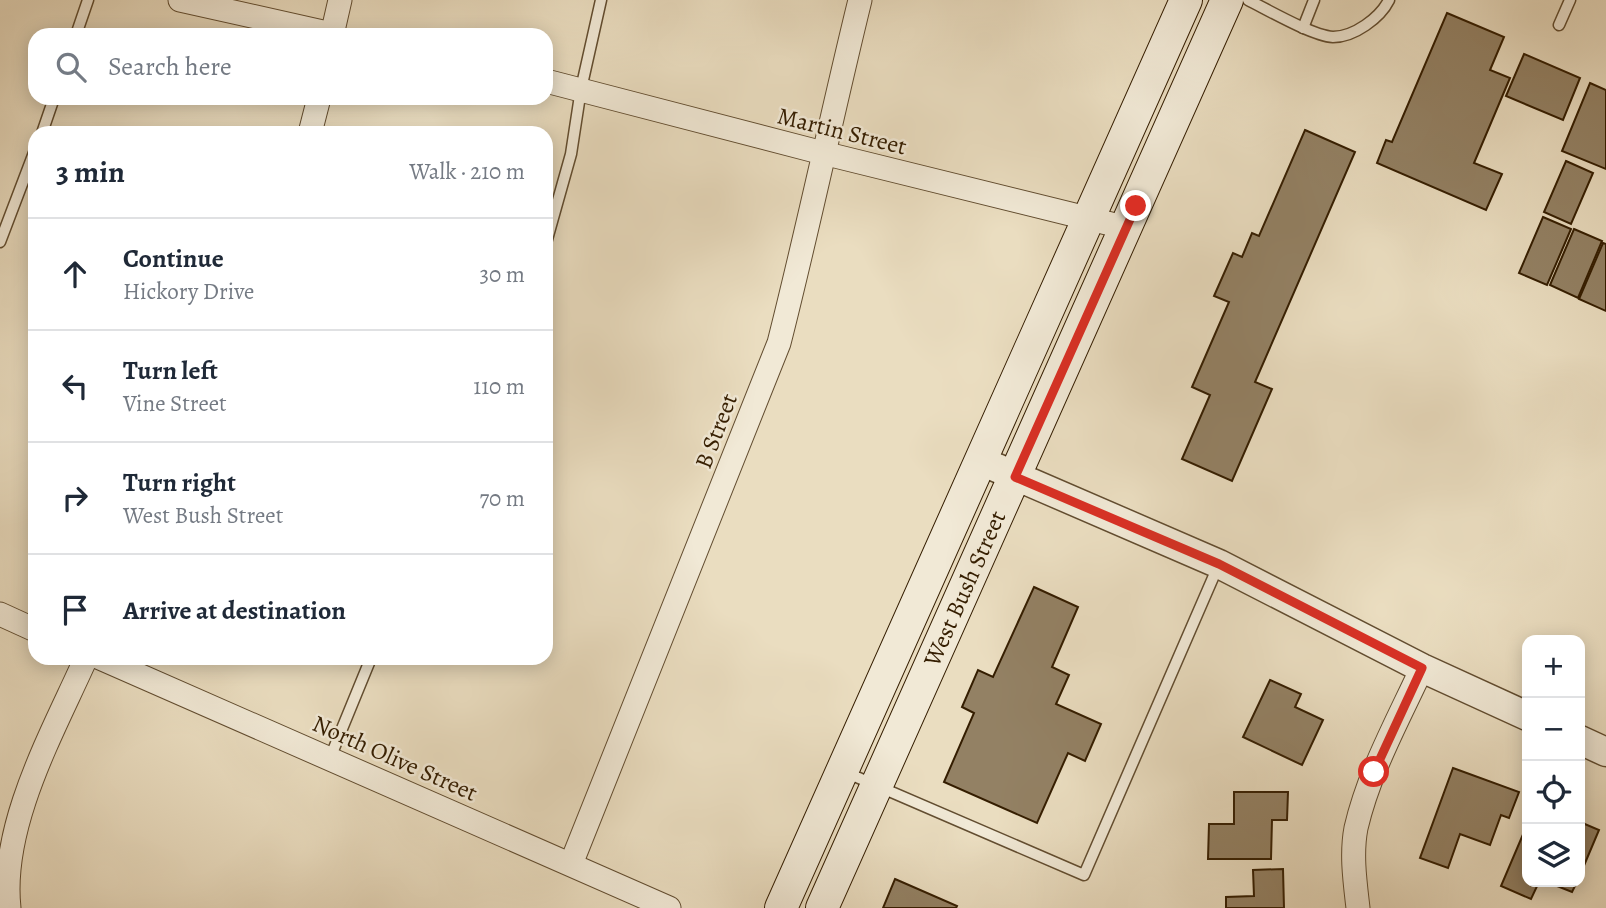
<!DOCTYPE html>
<meta charset="utf-8">
<style>
:root{--surface:#fff;--page:#f6f6f7;--text:#1f2937;--muted:#747a83;--line:#e0e1e3}
body{margin:0;font-family:Alegreya,serif;background:var(--page);color:var(--text)}
.controls{position:absolute;right:21px;bottom:21px;display:grid;overflow:hidden;border-radius:14px;box-shadow:0 4px 18px #0003}
.controls button{width:63px;height:63px;display:grid;place-items:center;padding:0;border:0;border-bottom:2px solid var(--line);background:var(--surface);color:var(--text);font:35px sans-serif}
.stop{position:absolute;width:21px;height:21px;margin:-16px;border:5px solid #d93025;border-radius:50%;background:#fff}
.stop.end{background:#d93025;border-color:#fff;box-shadow:0 2px 7px #0008}
.list{margin:0;padding:0;list-style:none}
h2{display:flex;justify-content:space-between;align-items:center;height:91px;margin:0;padding:0 28px;font-size:30px}
h2 small{font-size:23px;font-weight:400;color:var(--muted)}
.list li{display:grid;grid-template-columns:46px 1fr auto;gap:21px;align-items:center;box-sizing:border-box;height:112px;padding:0 28px;border-top:2px solid var(--line)}
.list b{display:block;font-size:26px;white-space:nowrap}
.list p{margin:0;font-size:23px;white-space:nowrap;color:var(--muted)}
.list em{font-size:23px;font-style:normal;color:var(--muted)}
.icon{flex:none;width:38px;height:38px;fill:none;stroke:currentColor;stroke-width:2;stroke-linecap:round;stroke-linejoin:round}
.map{position:relative;flex:none;width:1606px;height:908px;overflow:hidden}
.search{position:absolute;background:var(--surface);box-shadow:0 4px 18px #0003;left:28px;top:28px;width:525px;height:77px;display:flex;align-items:center;gap:18px;box-sizing:border-box;padding:0 24px;border-radius:21px;color:var(--muted);font-size:26px}
.panel{position:absolute;background:var(--surface);box-shadow:0 4px 18px #0003;left:28px;top:126px;width:525px;height:539px;border-radius:21px}
.map>svg:first-child{display:block}
.building{fill:#938164;stroke:#341d00;stroke-width:2}
.lines{fill:none;stroke-linecap:round;stroke-linejoin:round}
.service-casing{stroke:#624d30;stroke-width:13}
.minor-casing{stroke:#624d30;stroke-width:25}
.tertiary-casing{stroke:#624d30;stroke-width:31}
.secondary-casing{stroke:#341d00;stroke-width:34}
.service{stroke:#f1e9d6;stroke-width:10}
.minor{stroke:#f1e9d6;stroke-width:23}
.tertiary{stroke:#f1e9d6;stroke-width:28}
.secondary{stroke:#f1e9d6;stroke-width:32}
.route{stroke:#d93025;stroke-width:9}
.labels{text-anchor:middle;dominant-baseline:central;stroke-width:5;stroke-linejoin:round;paint-order:stroke}
.street-label{font-size:24px;fill:#341d00;stroke:#f1e9d6}
</style>
<div class="map">
<svg width="1606" height="908" viewBox="0 0 1606 908">
<rect width="100%" height="100%" fill="#eaddc0"/>
<filter id="stains"><feTurbulence type="fractalNoise" baseFrequency=".00286" numOctaves="4"/><feColorMatrix values="0 0 0 0 .2 0 0 0 0 .09 0 0 0 0 .02 0 0 0 .5 -.17"/></filter>
<radialGradient id="worn" r=".72"><stop offset=".6" stop-color="#630" stop-opacity="0"/><stop offset="1" stop-color="#630" stop-opacity=".3"/></radialGradient>
<g class="building">
<path d="M1447,13l57,24 -14,33 20,8 -36,85 28,11 -16,36 -109,-47 9,-23 6,2z"/>
<path d="M1524,54l56,24 -17,42 -57,-24z"/>
<path d="M1590,83l16,7v79l-44,-18z"/>
<path d="M1305,130l50,22 -100,230 17,7 -40,92 -50,-22 28,-64 -18,-8 37,-85 -15,-6 19,-43 9,4 10,-24 7,3z"/>
<path d="M1566,161l27,12 -22,51 -27,-12z"/>
<path d="M1543,217l28,12 -24,56 -28,-12z"/>
<path d="M1574,229l28,12 -24,57 -28,-13z"/>
<path d="M1603,243l3,1v67l-27,-12z"/>
<path d="M1034,587l44,20 -26,60 17,8 -13,29 45,20 -16,37 -17,-8 -31,70 -93,-41 30,-69 -12,-6 16,-37 15,7z"/>
<path d="M1270,680l31,14 -6,13 28,13 -21,45 -59,-28z"/>
<path d="M1453,768l66,24 -10,26 -8,-3 -11,30 -30,-11 -12,34 -28,-10z"/>
<path d="M1234,792h54l-1,28h-15l-1,39h-63l1,-35h25z"/>
<path d="M1580,822l19,8 -19,45z"/>
<path d="M1527,825v57h12l-8,17 -30,-13z"/>
<path d="M1283,869l1,39h-58v-11l28,-1 -1,-26z"/>
<path d="M895,879l62,27 -1,2h-73z"/>
<path d="M1547,882h30l-5,10z"/>
</g>
<g class="lines">
<defs>
<g id="service">
<path d="M1248,0c20,10 65,36 85,37 21,0 47,-19 56,-37"/>
<path d="M1559,25l11,-25"/>
<path d="M1303,28l11,-28"/>
<path d="M76,35l12,-35"/>
<path d="M42,133l12,-35"/>
<path d="M0,242l35,-92"/>
<path d="M546,243l25,-89 10,-65 20,-89"/>
<path d="M330,758l41,-100"/>
<path d="M845,772l239,103 135,-311"/>
</g>
<g id="minor">
<path d="M180,0l156,35"/>
<path d="M332,35l8,-35"/>
<path d="M546,81l277,72 304,75"/>
<path d="M310,133l9,-35"/>
<path d="M0,614l35,16"/>
<path d="M100,658l569,250"/>
<path d="M571,864l208,-521c29,-114 53,-229 81,-343"/>
<path d="M9,908c-9,-83 44,-176 77,-250"/>
<path d="M1358,908c-3,-26 -7,-54 -2,-80 13,-56 42,-108 66,-160"/>
</g>
<g id="tertiary">
<path d="M981,461l238,103 203,104 105,48"/>
<path d="M1580,740l26,12"/>
</g>
<g id="secondary">
<path d="M781,908l405,-908"/>
<path id="s1" d="M822,908l405,-908"/>
</g>
</defs>
<use href="#service" class="service-casing"/>
<use href="#minor" class="minor-casing"/>
<use href="#tertiary" class="tertiary-casing"/>
<use href="#secondary" class="secondary-casing"/>
<use href="#service" class="service"/>
<use href="#minor" class="minor"/>
<use href="#tertiary" class="tertiary"/>
<use href="#secondary" class="secondary"/>
</g>
<g class="lines">
<path class="route" d="M1136,206l-121,271 204,87 203,104 -48,104"/>
</g>
<g class="labels">
<g class="street-label">
<text transform="translate(842 131) rotate(14)">Martin Street</text>
<text transform="translate(716 431) rotate(-69)">B Street</text>
<text stroke="none"><textPath href="#s1" startOffset="350">West Bush Street</textPath></text>
<text transform="translate(395 758) rotate(24)">North Olive Street</text>
</g>
</g>
<rect width="100%" height="100%" filter="url(#stains)"/>
<rect width="100%" height="100%" fill="url(#worn)"/>
</svg>
<div class="controls">
<button>+</button>
<button>−</button>
<button><svg class="icon" aria-label="locate" viewBox="0 0 24 24"><circle cx="12" cy="12" r="6"/><path d="M12 2v4M12 18v4M2 12h4M18 12h4"/></svg></button>
<button><svg class="icon" aria-label="layers" viewBox="0 0 24 24"><path d="M12 4l9 5-9 5-9-5zM3 14l9 5 9-5"/></svg></button>
</div>
<div class="stop" style="left:1374px;top:772px"></div>
<div class="stop end" style="left:1136px;top:206px"></div>
<div class="search"><svg class="icon" aria-label="search" viewBox="0 0 24 24"><circle cx="10" cy="10" r="6"/><path d="M15 15l6 6"/></svg>Search here</div>
<section class="panel">
<h2>3 min<small>Walk · 210 m</small></h2>
<ul class="list">
<li><svg class="icon" aria-label="ahead" viewBox="0 0 24 24"><path d="M12 20V5M6 11l6-6 6 6"/></svg><div><b>Continue</b><p>Hickory Drive</p></div><em>30 m</em></li>
<li><svg class="icon" aria-label="left" viewBox="0 0 24 24"><path d="M17 20v-9H6M10 6l-5 5 5 5"/></svg><div><b>Turn left</b><p>Vine Street</p></div><em>110 m</em></li>
<li><svg class="icon" aria-label="right" viewBox="0 0 24 24"><path d="M7 20v-9h11M14 6l5 5-5 5"/></svg><div><b>Turn right</b><p>West Bush Street</p></div><em>70 m</em></li>
<li><svg class="icon" aria-label="arrive" viewBox="0 0 24 24"><path d="M6 21V4h12l-3 4 3 4H6"/></svg><div><b>Arrive at destination</b></div></li>
</ul>
</section>
</div>
